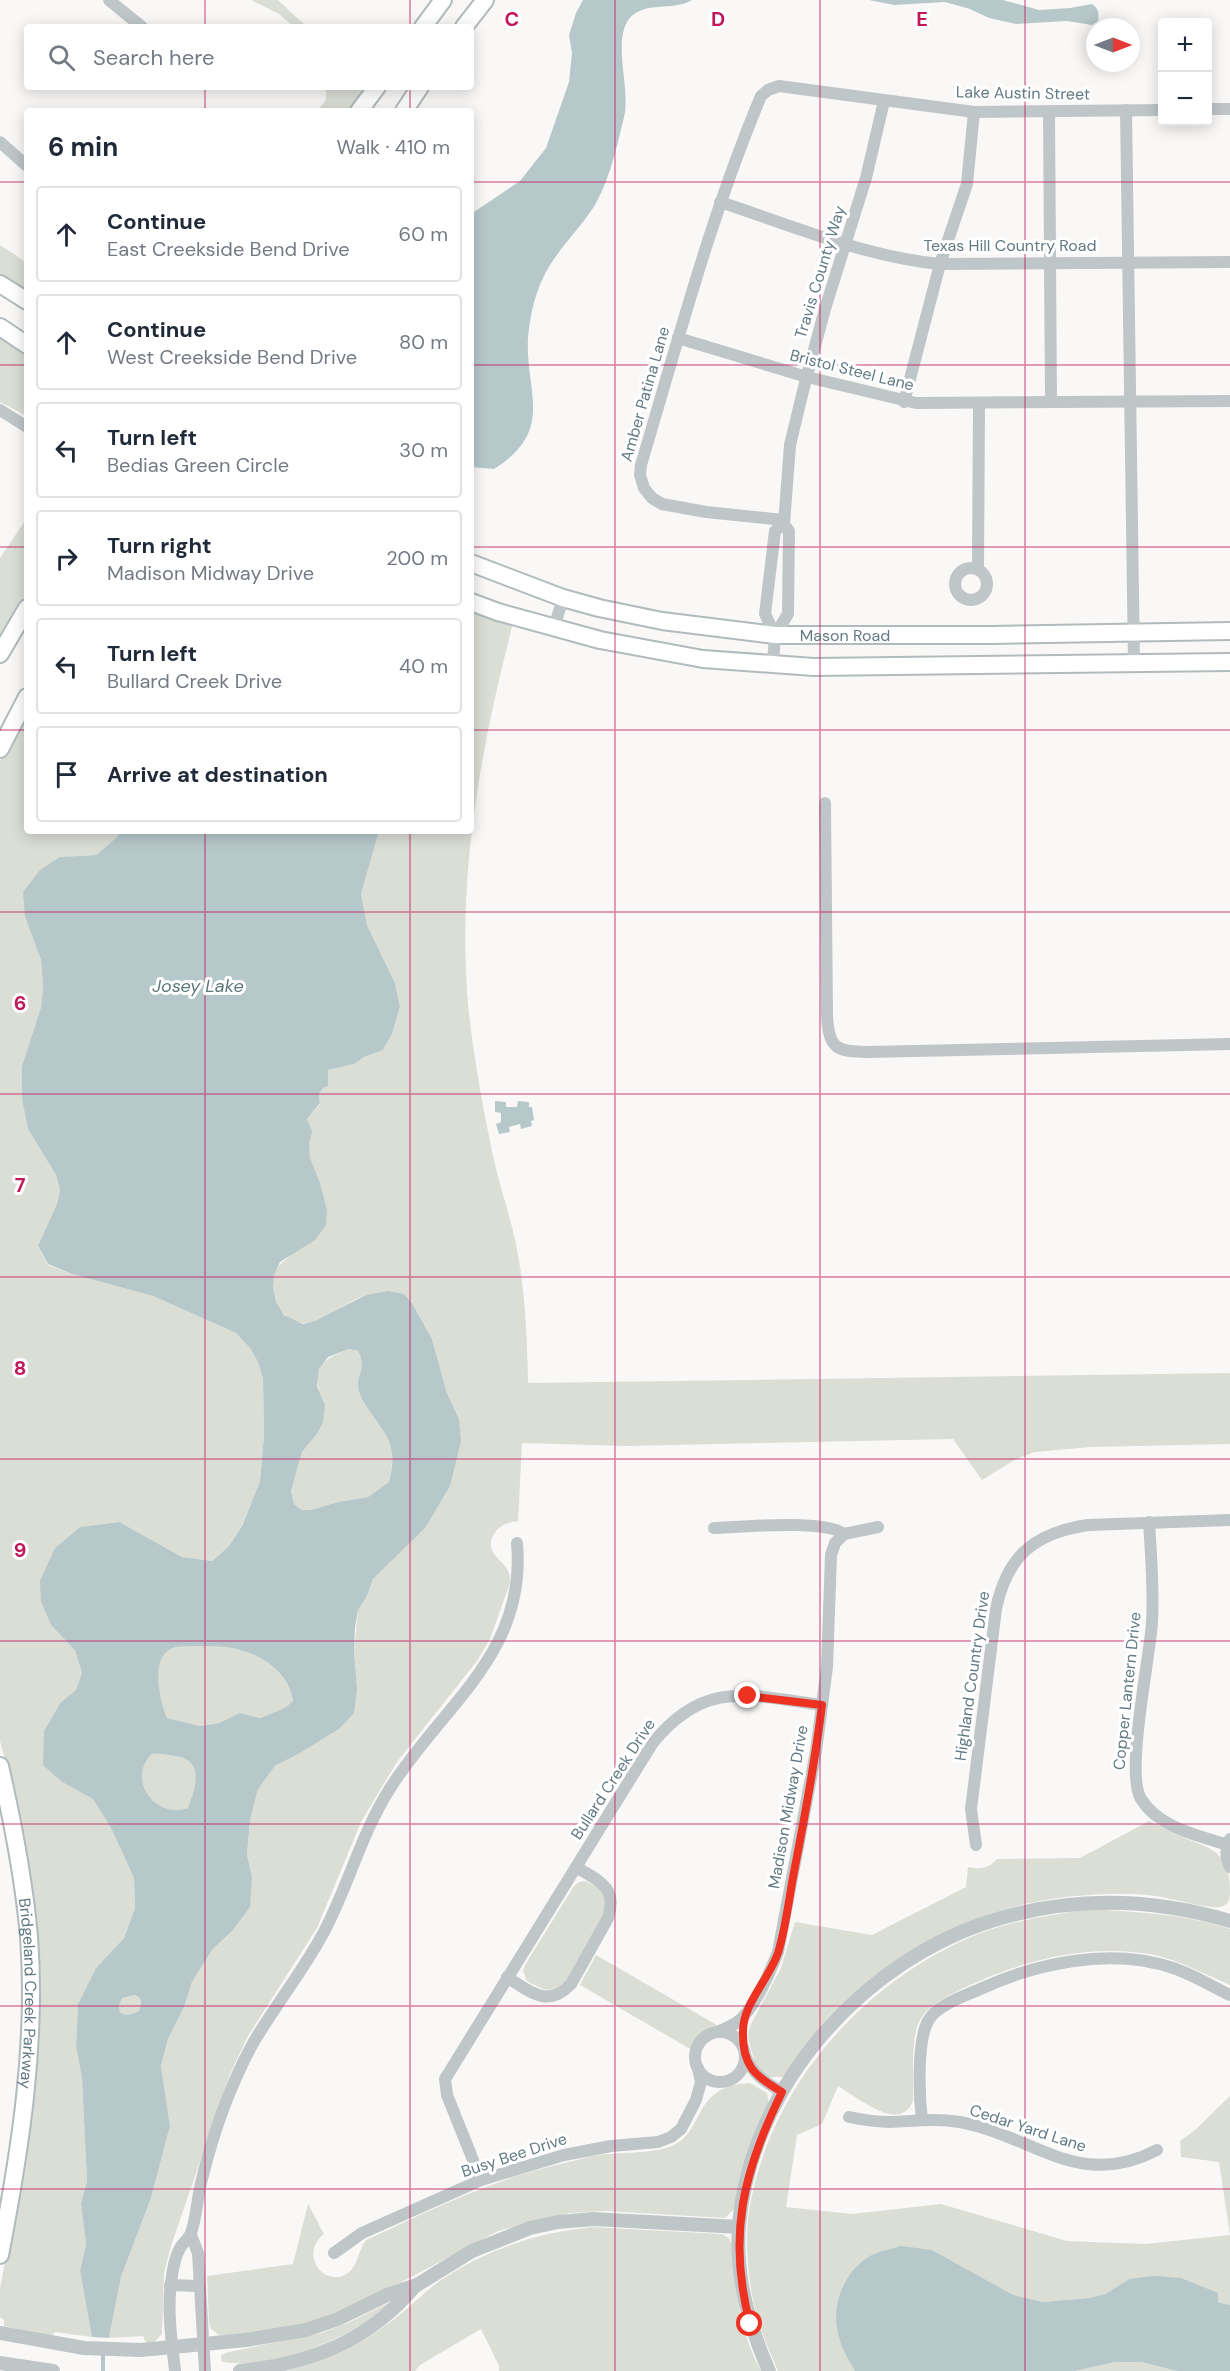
<!DOCTYPE html>
<meta charset="utf-8">
<style>
:root{--surface:#fff;--page:#f2f2f3;--text:#1f2937;--muted:#747a83;--line:#e0e1e3}
body{margin:0;font-family:"DM Sans",sans-serif;background:var(--page);color:var(--text)}
.controls{position:absolute;right:18px;top:18px;display:grid;overflow:hidden;border-radius:6px;box-shadow:0 3px 15px #0003}
.controls button{width:54px;height:54px;display:grid;place-items:center;padding:0;border:0;border-bottom:2px solid var(--line);background:var(--surface);color:var(--text);font:30px sans-serif}
.compass{position:absolute;left:1086px;top:18px;width:54px;height:54px;border-radius:50%;background:var(--surface);box-shadow:0 3px 15px #0003;rotate:90deg}
.stop{position:absolute;width:18px;height:18px;margin:-14px;border:4px solid #ee3221;border-radius:50%;background:#fff}
.stop.end{background:#ee3221;border-color:#fff;box-shadow:0 2px 6px #0008}
.list{margin:0;padding:0;list-style:none}
h2{display:flex;justify-content:space-between;align-items:center;height:78px;margin:0;padding:0 24px;font-size:26px}
h2 small{font-size:20px;font-weight:400;color:var(--muted)}
.list li{display:grid;grid-template-columns:39px 1fr auto;gap:18px;align-items:center;box-sizing:border-box;height:96px;margin:0 12px 12px;padding:0 12px;border:2px solid var(--line);border-radius:6px}
.list b{display:block;font-size:22px;white-space:nowrap}
.list p{margin:0;font-size:20px;white-space:nowrap;color:var(--muted)}
.list em{font-size:20px;font-style:normal;color:var(--muted)}
.icon{flex:none;width:33px;height:33px;fill:none;stroke:currentColor;stroke-width:2;stroke-linecap:round;stroke-linejoin:round}
.map{position:relative;flex:none;width:1230px;height:2371px;overflow:hidden}
.search{position:absolute;background:var(--surface);box-shadow:0 3px 15px #0003;left:24px;top:24px;width:450px;height:66px;display:flex;align-items:center;gap:15px;box-sizing:border-box;padding:0 21px;border-radius:6px;color:var(--muted);font-size:22px}
.panel{position:absolute;background:var(--surface);box-shadow:0 3px 15px #0003;left:24px;top:108px;width:450px;height:726px;border-radius:6px}
.map>svg:first-child{display:block}
.green{fill:#daded5}
.water{fill:#b7c8ca;fill-rule:evenodd}
.lines{fill:none;stroke-linecap:round;stroke-linejoin:round}
.stream{stroke:#b7c8ca;stroke-width:4}
.secondary-casing{stroke:#b1babd;stroke-width:20}
.minor{stroke:#bfc6c8;stroke-width:12}
.tertiary{stroke:#bfc6c8;stroke-width:14}
.secondary{stroke:#fff;stroke-width:16}
.route{stroke:#ee3221;stroke-width:8}
.grid{fill:none;stroke:#c2185b;stroke-width:1.5;stroke-opacity:0.55}
.labels{text-anchor:middle;dominant-baseline:central;stroke-width:6;stroke-linejoin:round;paint-order:stroke}
.street-label{font-size:16px;fill:#627a83;stroke:#fff}
.water-label{font-size:18px;font-style:italic;fill:#5d797d;stroke:#fff}
.grid-label{font-size:20px;text-anchor:middle;font-weight:bold;fill:#c2185b;stroke:#fff;stroke-width:6;stroke-linejoin:round;paint-order:stroke}
</style>
<div class="map">
<svg width="1230" height="2371" viewBox="0 0 1230 2371">
<rect width="100%" height="100%" fill="#f9f8f6"/>
<g class="green">
<path d="M251,0h27l29,27h-13l-15,-13z"/>
<path d="M326,87h42l-18,24h-33l9,-11z"/>
<path d="M0,245l27,18v33l-27,-17z"/>
<path d="M0,335l27,18v63l-27,-14z"/>
<path d="M27,518v75l-27,45v-80z"/>
<path d="M471,609l42,14c-32,123 -56,253 -45,381 5,49 14,99 24,147 6,30 16,58 23,88 10,48 12,95 13,144l702,-10v71l-139,3 -56,5 -19,7 -34,21 -29,-41 -327,7 -104,-3 -4,78c-8,1 -16,3 -22,10 -14,19 3,26 11,38 3,5 3,9 3,14l-20,56 -13,22 -80,101 -17,28 -19,32 -44,106 -69,108 -18,38 -59,172 -7,27 -2,61 -9,9h-7l-3,-7 -34,2 12,-61 30,-79 19,-72 -9,-60 7,-27 16,-32 8,-25 20,-32 20,-19 20,-54 -5,-22 3,-35 8,-31 17,-23 27,-14 37,-23 15,-75 4,-44 9,-14 6,-17 52,-52 25,-41 9,-67 -12,-26 -15,-54 -20,-36 -8,-9c-12,0 -26,-2 -37,1 -15,3 -36,22 -54,27 -26,7 -46,-22 -39,-47 3,-13 17,-16 23,-27 11,-20 16,-44 23,-65 -3,-8 -8,-16 -10,-24 -4,-16 4,-23 -3,-40l13,-15 -1,-10 4,-6 5,-2v-16l26,-6 10,-7 19,-7 9,-16 8,-27 -5,-24 -28,-58 -6,-31 18,-63h92z"/>
<path d="M27,710v121h94l-4,6 -21,18 -36,2 -35,60 16,43 2,26 -2,21 -19,59 6,63 28,46 4,15 -3,14 -19,43 10,18 24,9 81,22 83,37 14,15 8,14 5,17 1,56 -4,46 -18,44 -14,22 -16,14 -30,-4 -64,-35 -38,5 -25,21 -14,54 10,23 24,24 7,24 -6,17 -15,12 1,80 31,17 18,29 23,50 1,30 -11,30 -28,30 -18,36 -2,42 6,33 5,102 -6,23 5,40 -6,27 12,66 -37,-5 -3,4 -48,-10v-6l-4,-3v-28l17,-92 16,-141 -26,-287 -7,-28v-980z"/>
<path d="M349,1349l9,2c9,20 -1,20 0,36 1,8 6,16 10,22 20,29 30,36 21,73l-21,15 -30,5 -27,8h-9l-8,-6 -3,-13 11,-39 15,-18 8,-29c-15,-33 -9,-43 24,-56z"/>
<path d="M226,1647c30,4 61,22 67,54 -9,9 -21,12 -33,17l-20,-5 -21,10 -19,3 -33,-8c-7,-17 -19,-62 6,-70 10,-3 41,-1 53,-1z"/>
<path d="M152,1754c8,-1 15,1 23,2 32,4 20,31 13,52 -35,11 -61,-30 -36,-54z"/>
<path d="M1149,1821c10,4 19,10 28,14 33,14 53,14 53,57 0,8 -2,14 -11,15 -11,2 -49,-9 -63,-11 -30,-4 -61,-2 -91,1 -87,10 -171,53 -232,115 -20,20 -32,45 -50,65h-14l-8,-5 -6,-9 -6,-21 -1,-9 3,-9 30,-56 14,-46 77,13 94,-48 2,-20c13,3 21,1 29,-8l83,-1z"/>
<path d="M586,1881l17,10 4,20 -43,73c-14,10 -23,5 -37,-3l-4,-10 2,-6 49,-79 5,-4z"/>
<path d="M1089,1909c48,3 95,5 141,20v56c-26,-11 -52,-26 -81,-31 -62,-10 -125,6 -181,32 -17,8 -38,17 -48,34 -10,18 -6,60 -7,81 -13,33 -56,-4 -75,-15l-16,38 -25,11 -11,72 66,7 89,-10 126,37 78,3 85,-9 -11,-73 -38,-5 -1,-16 15,-11 35,-34v209l-101,-26 -24,15 -16,4 -46,4 -30,-6 -81,-46 -80,116 3,5h-77c-7,-17 -15,-33 -20,-51 -9,-29 -14,-77 -9,-108 19,-124 114,-231 229,-278 36,-14 73,-19 111,-25z"/>
<path d="M596,1955l126,73 -19,7 -11,15 -112,-65z"/>
<path d="M135,1995l5,3 1,5 -2,8c-7,3 -13,6 -19,1l-1,-6 3,-8z"/>
<path d="M750,2083l17,10 2,13 -21,47 -13,55 -10,10 -120,-7 -36,2 -71,18 -149,79 -52,17 -63,8h-15l-8,-6 -2,-6 -2,-47 86,-12 15,-60 16,30c-26,21 1,55 24,39 10,-7 10,-23 18,-33 44,-20 88,-42 134,-58 28,-11 58,-17 88,-25 25,-6 58,-2 81,-10 38,-13 20,-61 81,-64z"/>
<path d="M591,2227l131,7 7,4 3,8c3,42 8,87 29,125h-262v-5l-18,-37 -61,36 -5,6h-128c37,-10 71,-24 102,-48 21,-15 38,-35 60,-48 44,-28 90,-42 142,-48z"/>
<path d="M390,2302l2,4c-47,31 -111,65 -170,56l-1,-7 8,-3 92,-19 27,-10z"/>
<path d="M1114,2362h27l36,9h-102z"/>
</g>
<g class="water">
<path d="M583,0h109c-20,12 -47,0 -63,19 -17,23 2,70 -5,98 -7,29 -15,66 -31,91 -15,23 -38,44 -50,70 -6,12 -11,30 -13,44 -12,62 32,104 -36,147l-23,-2v-253l49,-33 26,-33 23,-66 3,-29 -3,-18 7,-22z"/>
<path d="M869,0h134l36,10 31,-2 22,-4c7,5 7,9 6,17l-6,4 -25,-4 -51,3 -27,-6 -19,-9 -25,-7 -51,3z"/>
<path d="M121,831h258l-18,63 6,31 28,58 5,24 -8,27 -9,16 -19,7 -10,7 -26,6v16l-5,2 -4,6 1,9 -13,16 5,12 -3,13 1,14 10,25 7,27 -1,15 -11,15 -35,22 -6,13 -1,13 3,14 8,13 19,9 12,-3 51,-26 22,-4 16,3 8,9 20,36 15,54 12,26 2,22 -11,45 -25,42 -52,51 -6,17 -9,14 -3,18 -1,26 3,35 -3,24 -15,16 -37,23 -27,14 -17,23 -8,31 -3,35 5,22 -2,30 -18,24 -20,19 -20,32 -8,25 -16,32 -7,27 9,60 -19,72 -30,79 -12,61 -17,-1 -12,-66 6,-27 -5,-40 6,-23 -5,-102 -6,-33 2,-42 18,-36 28,-30 11,-30 -1,-30 -23,-50 -18,-29 -31,-17 -19,-17 1,-34 17,-29 15,-12 6,-17 -7,-23 -24,-25 -10,-23 -1,-21 15,-33 25,-21 39,-5 63,35 30,4 16,-14 14,-21 18,-45 4,-46 -1,-56 -5,-17 -8,-14 -14,-15 -83,-37 -81,-22 -24,-10 -10,-18 19,-42 3,-14 -4,-15 -28,-46 -6,-31v-32l19,-59 2,-21 -2,-26 -16,-43 -2,-25 17,-22 20,-13 36,-2 21,-18zM349,1349l9,2c9,20 -1,20 0,36 1,8 6,16 10,22 20,29 30,36 21,73l-21,15 -30,5 -27,8h-9l-8,-6 -3,-13 11,-39 15,-18 6,-12 2,-17 -8,-19 2,-17 9,-12zM226,1647c30,4 62,22 67,54 -9,9 -21,12 -33,17l-20,-5 -21,10 -19,3 -33,-8c-7,-17 -18,-62 6,-70 10,-3 41,-1 53,-1zM152,1754c8,-1 15,1 23,2 31,4 20,32 13,52 -35,11 -61,-30 -36,-54zM135,1995l5,3 1,5 -2,8c-7,3 -13,6 -19,1l-1,-6 3,-8z"/>
<path d="M495,1101l11,1v5h11l1,-6 11,1v5h3l2,13 -3,1 1,5 -11,3 -1,-5 -11,3 1,5 -11,2 -3,-10 5,-2v-9l-6,-1z"/>
<path d="M901,2246l31,4 81,45 30,7 46,-4 16,-4 24,-15 25,-3 27,2 37,15v9l12,3v66h-53l-36,-9h-26l-40,9h-220c-6,-10 -13,-22 -16,-34 -9,-30 4,-65 31,-81 9,-5 21,-7 31,-10z"/>
</g>
<g class="lines">
<path class="stream" d="M103,2371v-18"/>
<defs>
<g id="secondary">
<path d="M423,27l20,-27"/>
<path d="M464,27l21,-27"/>
<path d="M359,111l18,-24"/>
<path d="M404,111l16,-24"/>
<path d="M0,284l27,17"/>
<path d="M0,327l27,18"/>
<path id="s1" d="M471,563l92,35 36,10 63,13 113,14h217l238,-4"/>
<path d="M471,602l27,10 102,28 103,19 111,8 416,-5"/>
<path d="M0,654l27,-46"/>
<path d="M0,749l27,-52"/>
<path id="s2" d="M0,1766c13,57 24,114 29,171 8,107 -9,214 -29,318"/>
</g>
</defs>
<use href="#secondary" class="secondary-casing"/>
<g class="minor">
<path d="M109,0l33,27"/>
<path d="M1208,109h22"/>
<path d="M1126,110l8,553"/>
<path d="M1049,113l2,289"/>
<path d="M0,142l27,24"/>
<path d="M720,202c71,23 145,55 220,62l290,-2"/>
<path d="M678,338l129,39 109,26 314,-2"/>
<path d="M904,402l36,-138 27,-80 7,-72"/>
<path d="M0,410l27,17"/>
<path d="M784,520l-78,-8 -44,-8 -10,-6 -8,-10 -4,-13 1,-10c37,-124 70,-250 120,-369l7,-6 11,-4 195,26 188,-2"/>
<circle cx="971" cy="584" r="16"/>
<path d="M978,569l1,-166"/>
<path d="M554,628l9,-30"/>
<path d="M775,635l-10,-21 10,-83 9,-7"/>
<path d="M773,663l2,-28 13,-21 1,-83 -5,-7 6,-79 13,-54 22,-82 41,-131 18,-77"/>
<path d="M825,803l2,213c2,34 10,35 41,36l362,-8"/>
<path d="M1149,1522c2,33 5,67 3,100 -2,36 -27,151 -11,177 18,29 56,36 87,46"/>
<path d="M714,1528c26,-1 111,-9 130,6l34,-7"/>
<path d="M1230,1839c-5,10 -5,18 0,28"/>
<path d="M976,1845l-5,-36 25,-200c11,-53 38,-76 92,-84l142,-5"/>
<path d="M507,1977c22,14 41,32 64,7l37,-66c10,-31 -9,-37 -32,-51"/>
<path d="M718,2032c6,-3 13,-6 18,-9 18,-12 34,-51 42,-71l38,-201 11,-84 4,-112 4,-12 9,-9"/>
<circle cx="720" cy="2057" r="25"/>
<path d="M745,2055c7,19 20,27 37,37"/>
<path d="M849,2117c14,3 27,5 42,5 23,-1 45,-4 69,0 74,14 119,69 197,28"/>
<path d="M922,2120c-3,-24 -5,-79 6,-99 9,-16 34,-24 50,-31 58,-27 132,-43 195,-22 19,6 38,18 57,27"/>
<path d="M481,2180l-34,-85 -2,-16 207,-335c52,-65 97,-49 170,-39"/>
<path d="M191,2235l7,18 7,118"/>
<path d="M334,2253l28,-20 119,-53 83,-25 47,-9 47,-4 13,-5 10,-8 15,-29 5,-18 -3,-14"/>
<path d="M170,2285l29,1"/>
<path d="M175,2371c-3,-28 -8,-60 -4,-87 1,-11 4,-27 9,-36 3,-6 9,-9 11,-15 6,-17 6,-36 11,-54 11,-45 28,-93 50,-134 23,-40 53,-76 74,-117 23,-45 36,-95 63,-138 52,-84 138,-135 128,-247"/>
</g>
<g class="tertiary">
<path d="M0,2333l84,15 57,2 105,-10 60,-10 32,-11 49,-24 30,-10 55,-34 58,-23 28,-6 35,-3 146,8"/>
<path d="M0,2363l53,8"/>
<path d="M240,2371c70,-7 129,-30 175,-85"/>
<path d="M769,2371c-20,-45 -34,-94 -30,-145 11,-139 123,-265 255,-306 78,-24 158,-22 236,1"/>
</g>
<use href="#secondary" class="secondary"/>
</g>
<g class="lines">
<path class="route" d="M748,1696l74,9c-7,56 -17,111 -28,167 -5,26 -8,55 -16,81 -9,26 -35,51 -35,78 -1,34 11,45 39,61 -39,80 -55,144 -32,232"/>
</g>
<path class="grid" d="M205,0v27M410,0v27M615,0v2371M820,0v2371M1025,0v2371M205,87v24M410,87v24M0,182h27M471,182h759M0,365h27M471,365h759M0,547h27M471,547h759M0,730h27M471,730h759M205,831v1540M410,831v1540M0,912h1230M0,1094h1230M0,1277h1230M0,1459h1230M0,1641h1230M0,1824h1230M0,2006h1230M0,2189h1230"/>
<g class="labels">
<g class="street-label">
<text transform="translate(1023 93) rotate(1)">Lake Austin Street</text>
<text x="1010" y="245">Texas Hill Country Road</text>
<text transform="translate(820 272) rotate(-73)">Travis County Way</text>
<text transform="translate(852 370) rotate(14)">Bristol Steel Lane</text>
<text transform="translate(645 394) rotate(-74)">Amber Patina Lane</text>
<text stroke="none"><textPath href="#s1" startOffset="384">Mason Road</textPath></text>
<text transform="translate(972 1676) rotate(-82)">Highland Country Drive</text>
<text transform="translate(1127 1691) rotate(-84)">Copper Lantern Drive</text>
<text transform="translate(613 1779) rotate(-57)">Bullard Creek Drive</text>
<text transform="translate(788 1807) rotate(-80)">Madison Midway Drive</text>
<text stroke="none"><textPath href="#s2" startOffset="230">Bridgeland Creek Parkway</textPath></text>
<text transform="translate(1028 2128) rotate(18)">Cedar Yard Lane</text>
<text transform="translate(514 2155) rotate(-18)">Busy Bee Drive</text>
</g>
<g class="water-label">
<text x="198" y="986">Josey Lake</text>
</g>
</g>
<g class="grid-label">
<text x="512" y="26">C</text>
<text x="718" y="26">D</text>
<text x="922" y="26">E</text>
<text x="20" y="1010">6</text>
<text x="20" y="1192">7</text>
<text x="20" y="1375">8</text>
<text x="20" y="1557">9</text>
</g>
</svg>
<div class="controls">
<button>+</button>
<button>−</button>
</div>
<svg class="compass" viewBox="-18 -18 36 36"><path d="M0-13l5 13h-10z" fill="#e53935"/><path d="M0 13l5-13h-10z" fill="#747a83"/></svg>
<div class="stop" style="left:750px;top:2324px"></div>
<div class="stop end" style="left:748px;top:1696px"></div>
<div class="search"><svg class="icon" aria-label="search" viewBox="0 0 24 24"><circle cx="10" cy="10" r="6"/><path d="M15 15l6 6"/></svg>Search here</div>
<section class="panel">
<h2>6 min<small>Walk · 410 m</small></h2>
<ul class="list">
<li><svg class="icon" aria-label="ahead" viewBox="0 0 24 24"><path d="M12 20V5M6 11l6-6 6 6"/></svg><div><b>Continue</b><p>East Creekside Bend Drive</p></div><em>60 m</em></li>
<li><svg class="icon" aria-label="ahead" viewBox="0 0 24 24"><path d="M12 20V5M6 11l6-6 6 6"/></svg><div><b>Continue</b><p>West Creekside Bend Drive</p></div><em>80 m</em></li>
<li><svg class="icon" aria-label="left" viewBox="0 0 24 24"><path d="M17 20v-9H6M10 6l-5 5 5 5"/></svg><div><b>Turn left</b><p>Bedias Green Circle</p></div><em>30 m</em></li>
<li><svg class="icon" aria-label="right" viewBox="0 0 24 24"><path d="M7 20v-9h11M14 6l5 5-5 5"/></svg><div><b>Turn right</b><p>Madison Midway Drive</p></div><em>200 m</em></li>
<li><svg class="icon" aria-label="left" viewBox="0 0 24 24"><path d="M17 20v-9H6M10 6l-5 5 5 5"/></svg><div><b>Turn left</b><p>Bullard Creek Drive</p></div><em>40 m</em></li>
<li><svg class="icon" aria-label="arrive" viewBox="0 0 24 24"><path d="M6 21V4h12l-3 4 3 4H6"/></svg><div><b>Arrive at destination</b></div></li>
</ul>
</section>
</div>
